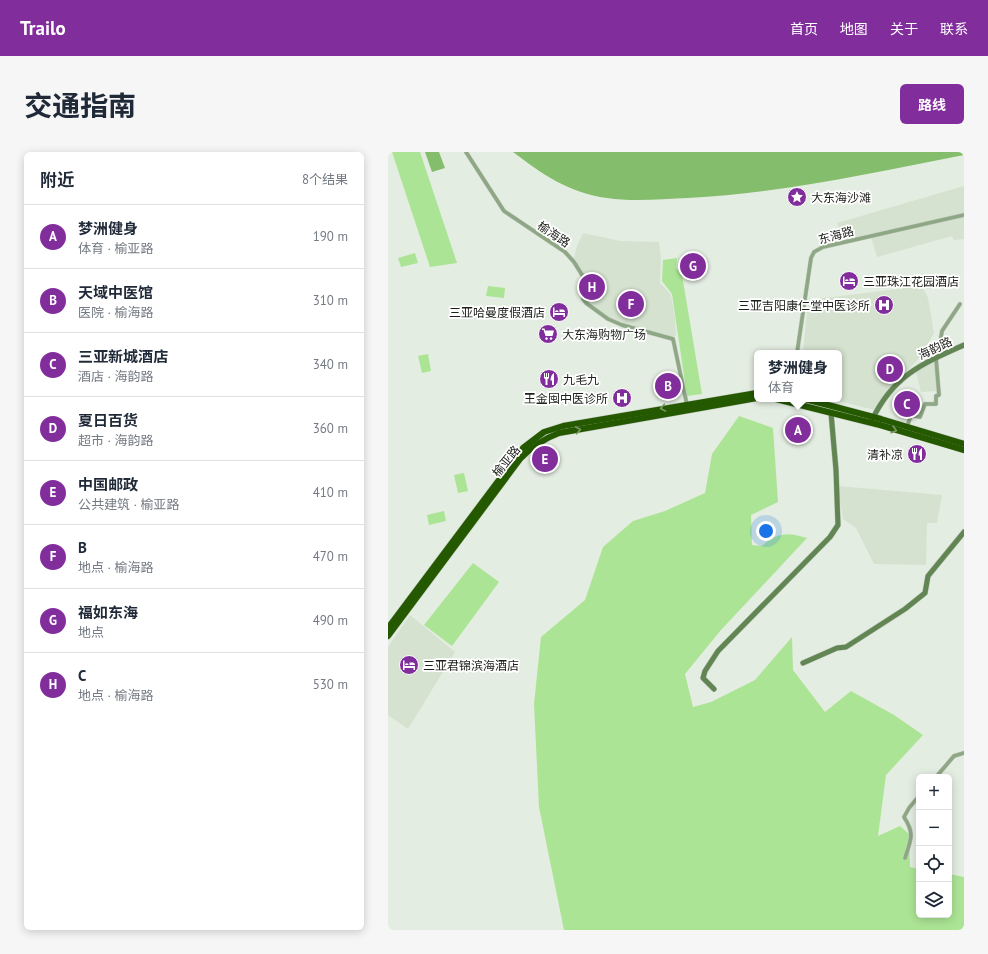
<!DOCTYPE html>
<html lang="zh">
<meta charset="utf-8">
<style>
:root{--surface:#fff;--page:#f6f6f7;--text:#1f2937;--muted:#747a83;--line:#e0e1e3;--accent:#822d9c}
body{margin:0;font-family:"PT Sans","Noto Sans SC",sans-serif;background:var(--page);color:var(--text)}
.controls{position:absolute;right:12px;bottom:12px;display:grid;overflow:hidden;border-radius:6px;box-shadow:0 2px 10px #0003}
.controls button{width:36px;height:36px;display:grid;place-items:center;padding:0;border:0;border-bottom:1px solid var(--line);background:var(--surface);color:var(--text);font:20px sans-serif}
.you{position:absolute;left:378px;top:379px;width:14px;height:14px;margin:-10px;border:3px solid #fff;border-radius:50%;background:#1a73e8;box-shadow:0 0 0 6px #1a73e833}
.badge{display:grid;place-items:center;width:26px;height:26px;border-radius:50%;background:var(--accent);color:#fff;font-size:13px;font-weight:700}
.pin{position:absolute;translate:-50% -50%;border:2px solid #fff;box-shadow:0 1px 4px #0006}
.popup{position:absolute;left:366px;top:198px;width:88px;height:52px;box-sizing:border-box;display:grid;place-content:center;border-radius:6px;background:var(--surface);filter:drop-shadow(0 1px 3px #0005);font-size:13px;white-space:nowrap;color:var(--muted)}
.popup b{font-size:15px;color:var(--text)}
.popup::after{content:'';position:absolute;left:50%;top:100%;margin-left:-8px;border:8px solid transparent;border-top-color:var(--surface)}
.list{margin:0;padding:0;list-style:none}
h2{display:flex;justify-content:space-between;align-items:center;height:52px;margin:0;padding:0 16px;font-size:17px}
h2 small{font-size:13px;font-weight:400;color:var(--muted)}
.list li{display:grid;grid-template-columns:26px 1fr auto;gap:12px;align-items:center;box-sizing:border-box;height:64px;padding:0 16px;border-top:1px solid var(--line)}
.list b{display:block;font-size:15px;white-space:nowrap}
.list p{margin:0;font-size:13px;white-space:nowrap;color:var(--muted)}
.list em{font-size:13px;font-style:normal;color:var(--muted)}
.icon{flex:none;width:22px;height:22px;fill:none;stroke:currentColor;stroke-width:2;stroke-linecap:round;stroke-linejoin:round}
.map{position:relative;flex:none;width:576px;height:778px;overflow:hidden;border-radius:6px}
header{display:flex;align-items:center;gap:24px;box-sizing:border-box;height:56px;padding:0 20px;background:var(--accent);color:#fff}
header strong{font-size:19px}
nav{display:flex;gap:22px;margin-inline-start:auto;font-size:14px}
.intro{display:flex;align-items:center;justify-content:space-between;box-sizing:border-box;height:96px;padding:0 24px}
h1{margin:0;font-size:28px}
.button{padding:10px 18px;border-radius:6px;background:var(--accent);color:#fff;font-size:14px;font-weight:700}
main{display:flex;gap:24px;padding:0 24px}
aside{flex:1;background:var(--surface);border-radius:6px;box-shadow:0 2px 10px #0003}
.map>svg:first-child{display:block}
.built{fill:#d5e2cf}
.green{fill:#ace495}
.water{fill:#84bd6c}
.lines{fill:none;stroke-linecap:round;stroke-linejoin:round}
.street-casing{stroke:#c0c8bd;stroke-width:4.5}
.secondary-casing{stroke:#c0c8bd;stroke-width:6}
.highway-casing{stroke:#c0c8bd;stroke-width:7}
.street{stroke:#8ea785;stroke-width:3.5}
.secondary{stroke:#628653;stroke-width:5}
.highway{stroke:#245900;stroke-width:6}
.oneway{stroke:#7c9b66}
.labels{text-anchor:middle;dominant-baseline:central;stroke-width:3.5;stroke-linejoin:round;paint-order:stroke}
.poi-label{font-size:12px;fill:#1c1f1a;stroke:#fff;text-anchor:start}
.street-label{font-size:12px;fill:#1c1f1a;stroke:#fff}
</style>
<header>
<strong>Trailo</strong>
<nav><a>首页</a><a>地图</a><a>关于</a><a>联系</a></nav>
</header>
<div class="intro"><h1>交通指南</h1><a class="button">路线</a></div>
<main>
<aside>
<h2>附近<small>8个结果</small></h2>
<ul class="list">
<li><span class="badge">A</span><div><b>梦洲健身</b><p>体育 · 榆亚路</p></div><em>190 m</em></li>
<li><span class="badge">B</span><div><b>天域中医馆</b><p>医院 · 榆海路</p></div><em>310 m</em></li>
<li><span class="badge">C</span><div><b>三亚新城酒店</b><p>酒店 · 海韵路</p></div><em>340 m</em></li>
<li><span class="badge">D</span><div><b>夏日百货</b><p>超市 · 海韵路</p></div><em>360 m</em></li>
<li><span class="badge">E</span><div><b>中国邮政</b><p>公共建筑 · 榆亚路</p></div><em>410 m</em></li>
<li><span class="badge">F</span><div><b>B</b><p>地点 · 榆海路</p></div><em>470 m</em></li>
<li><span class="badge">G</span><div><b>福如东海</b><p>地点</p></div><em>490 m</em></li>
<li><span class="badge">H</span><div><b>C</b><p>地点 · 榆海路</p></div><em>530 m</em></li>
</ul>
</aside>
<div class="map">
<svg width="576" height="778" viewBox="0 0 576 778">
<rect width="100%" height="100%" fill="#e4ede1"/>
<g class="built">
<path d="M576,34v53l-10,1 -2,-4 -75,21 -7,-23 -24,5 -9,-16z"/>
<path d="M195,81l37,8 39,1 2,15 -1,26 11,12 4,22 1,19 -5,1 -51,-14 -12,-5 -22,-17 2,-24 -5,-4 -9,-15 3,-12z"/>
<path d="M534,134l6,12 6,35 -13,23 -41,44 -5,10 -45,-11h9v-46h-36l5,-53z"/>
<path d="M548,209l2,30 -17,1 -5,-20z"/>
<path d="M450,334l104,9 -5,28h-10l-1,42 -52,-1 -18,-36 -13,-9z"/>
<path d="M22,463l45,37 -47,77 -20,-14v-68z"/>
</g>
<g class="green">
<path d="M4,0h28l37,111 -27,4z"/>
<path d="M27,101l3,10 -17,4 -3,-9z"/>
<path d="M289,106l-1,10 6,7 20,119 -15,2 -15,-102 -10,-13 1,-21z"/>
<path d="M100,134l17,2 -1,10 -18,-2z"/>
<path d="M40,202l3,17 -9,2 -4,-17z"/>
<path d="M351,264l34,12 5,74 -27,13 1,30 10,1c15,-14 26,-14 45,-8l-86,92 -36,44 8,33 18,-5 44,-22 37,-43 1,33 32,42 26,-21 43,24 29,20 -37,40 -8,61 22,-10 9,8 1,33 9,2v46h30v-41l15,3v53h-400l-25,-123 -5,-103 7,-67 44,-37 18,-53 30,-26 32,-10 40,-18 7,-39z"/>
<path d="M76,321l4,18 -10,2 -4,-18z"/>
<path d="M56,359l2,10 -17,4 -2,-10z"/>
<path d="M85,411l26,19 -47,64 -28,-21z"/>
</g>
<g class="water">
<path d="M37,0h14l6,16 -13,4z"/>
<path d="M125,0h451v3c-92,18 -182,38 -276,43 -26,1 -55,4 -81,0 -38,-5 -65,-24 -94,-46z"/>
</g>
<g class="lines">
<defs>
<g id="street">
<path d="M78,0l38,59 61,41 9,10 10,16 -1,21 3,4 22,16 14,6 51,14 14,66"/>
<path d="M409,201l14,-95 3,-6 9,-5 141,-32"/>
<path d="M550,205l4,-26 18,-27"/>
<path d="M519,275l4,-12 9,2 5,-13h11v-8l3,-1 -3,-37"/>
<path d="M548,625l18,-21 10,-3"/>
<path d="M517,706c6,-19 10,-24 -1,-41l5,-9 10,-12"/>
</g>
<g id="secondary">
<path d="M484,268c21,-44 49,-56 92,-75"/>
<path d="M415,511l34,-15 9,-1 59,-38 20,-16 3,-17 36,-44"/>
<path d="M326,537l-11,-11 2,-7 13,-20 112,-114 8,-12 -2,-55 -5,-57"/>
</g>
<g id="highway">
<path d="M388,247l104,26 84,25"/>
<path d="M417,247l76,20 83,25"/>
<path d="M0,476l135,-180 21,-16 19,-6 194,-33"/>
<path d="M0,484l132,-177c11,-12 23,-20 39,-26l198,-35"/>
</g>
</defs>
<use href="#street" class="street-casing"/>
<use href="#secondary" class="secondary-casing"/>
<use href="#highway" class="highway-casing"/>
<use href="#street" class="street"/>
<use href="#secondary" class="secondary"/>
<use href="#highway" class="highway"/>
</g>
<defs><path id="oneway-chevron" d="M-2-3.5L2.5 0L-2 3.5" fill="none" stroke-width="1.6" stroke-linecap="round" stroke-linejoin="round"/></defs>
<g class="oneway">
<use href="#oneway-chevron" transform="translate(275 256) rotate(170)"/>
<use href="#oneway-chevron" transform="translate(190 278) rotate(-10)"/>
<use href="#oneway-chevron" transform="translate(506 278) rotate(16)"/>
</g>
<defs>
<symbol id="sight-disc" viewBox="-11 -11 22 22"><circle r="9.5" fill="#822d9c" stroke="#fff"/><path d="M0-6L1.8-2.2L6-1.7L2.9 1.2L3.7 5.4L0 3.3L-3.7 5.4L-2.9 1.2L-6-1.7L-1.8-2.2Z" fill="#fff"/></symbol>
<symbol id="hotel-disc" viewBox="-11 -11 22 22"><circle r="9.5" fill="#822d9c" stroke="#fff"/><path d="M-6-4.5h1.5V1H6V5H4.5V3h-9V5H-6ZM-4 0a1.8 1.8 0 1 1 3.6 0ZM.5 0V-2.5h3Q6-2.5 6 0Z" fill="#fff"/></symbol>
<symbol id="hospital-disc" viewBox="-11 -11 22 22"><circle r="9.5" fill="#822d9c" stroke="#fff"/><path d="M-5-5h3v3.5h4V-5h3V5h-3V1.5h-4V5h-3Z" fill="#fff"/></symbol>
<symbol id="supermarket-disc" viewBox="-11 -11 22 22"><circle r="9.5" fill="#822d9c" stroke="#fff"/><path d="M-6-5.5h2.5l.6 2H6L4.5 2H-2.5L-4.4-4H-6ZM-1.5 3.2a1.3 1.3 0 1 0 .1 0ZM3 3.2a1.3 1.3 0 1 0 .1 0Z" fill="#fff"/></symbol>
<symbol id="restaurant-disc" viewBox="-11 -11 22 22"><circle r="9.5" fill="#822d9c" stroke="#fff"/><path d="M-5-6h1v4h1v-4h1v4h1v-4h1v5L-1.5 .5V6h-2V.5L-5-1ZM5-6V6H3V1.5H1.5Q1.5-4 5-6Z" fill="#fff"/></symbol>
</defs>
<g fill-rule="evenodd">
<use href="#sight-disc" x="398" y="34" width="22" height="22"/>
<use href="#hotel-disc" x="450" y="118" width="22" height="22"/>
<use href="#hospital-disc" x="485" y="142" width="22" height="22"/>
<use href="#hotel-disc" x="160" y="149" width="22" height="22"/>
<use href="#supermarket-disc" x="149" y="171" width="22" height="22"/>
<use href="#restaurant-disc" x="150" y="216" width="22" height="22"/>
<use href="#hospital-disc" x="223" y="235" width="22" height="22"/>
<use href="#restaurant-disc" x="518" y="291" width="22" height="22"/>
<use href="#hotel-disc" x="10" y="502" width="22" height="22"/>
</g>
<g class="labels">
<g class="poi-label">
<text x="423" y="45">大东海沙滩</text>
<text x="475" y="129">三亚珠江花园酒店</text>
<text x="482" y="153" text-anchor="end">三亚吉阳康仁堂中医诊所</text>
<text x="157" y="160" text-anchor="end">三亚哈曼度假酒店</text>
<text x="174" y="182">大东海购物广场</text>
<text x="175" y="227">九毛九</text>
<text x="220" y="246" text-anchor="end">王金囤中医诊所</text>
<text x="515" y="302" text-anchor="end">清补凉</text>
<text x="35" y="513">三亚君锦滨海酒店</text>
</g>
<g class="street-label">
<text transform="translate(166 82) rotate(34)">榆海路</text>
<text transform="translate(448 83) rotate(-15)">东海路</text>
<text transform="translate(547 196) rotate(-25)">海韵路</text>
<text transform="translate(118 309) rotate(-51)">榆亚路</text>
</g>
</g>
</svg>
<div class="controls">
<button>+</button>
<button>−</button>
<button><svg class="icon" aria-label="locate" viewBox="0 0 24 24"><circle cx="12" cy="12" r="6"/><path d="M12 2v4M12 18v4M2 12h4M18 12h4"/></svg></button>
<button><svg class="icon" aria-label="layers" viewBox="0 0 24 24"><path d="M12 4l9 5-9 5-9-5zM3 14l9 5 9-5"/></svg></button>
</div>
<div class="you"></div>
<div class="pin badge" style="left:410px;top:278px">A</div>
<div class="popup"><b>梦洲健身</b>体育</div>
<div class="pin badge" style="left:280px;top:234px">B</div>
<div class="pin badge" style="left:519px;top:252px">C</div>
<div class="pin badge" style="left:502px;top:217px">D</div>
<div class="pin badge" style="left:157px;top:307px">E</div>
<div class="pin badge" style="left:243px;top:152px">F</div>
<div class="pin badge" style="left:305px;top:114px">G</div>
<div class="pin badge" style="left:204px;top:135px">H</div>
</div>
</main>
